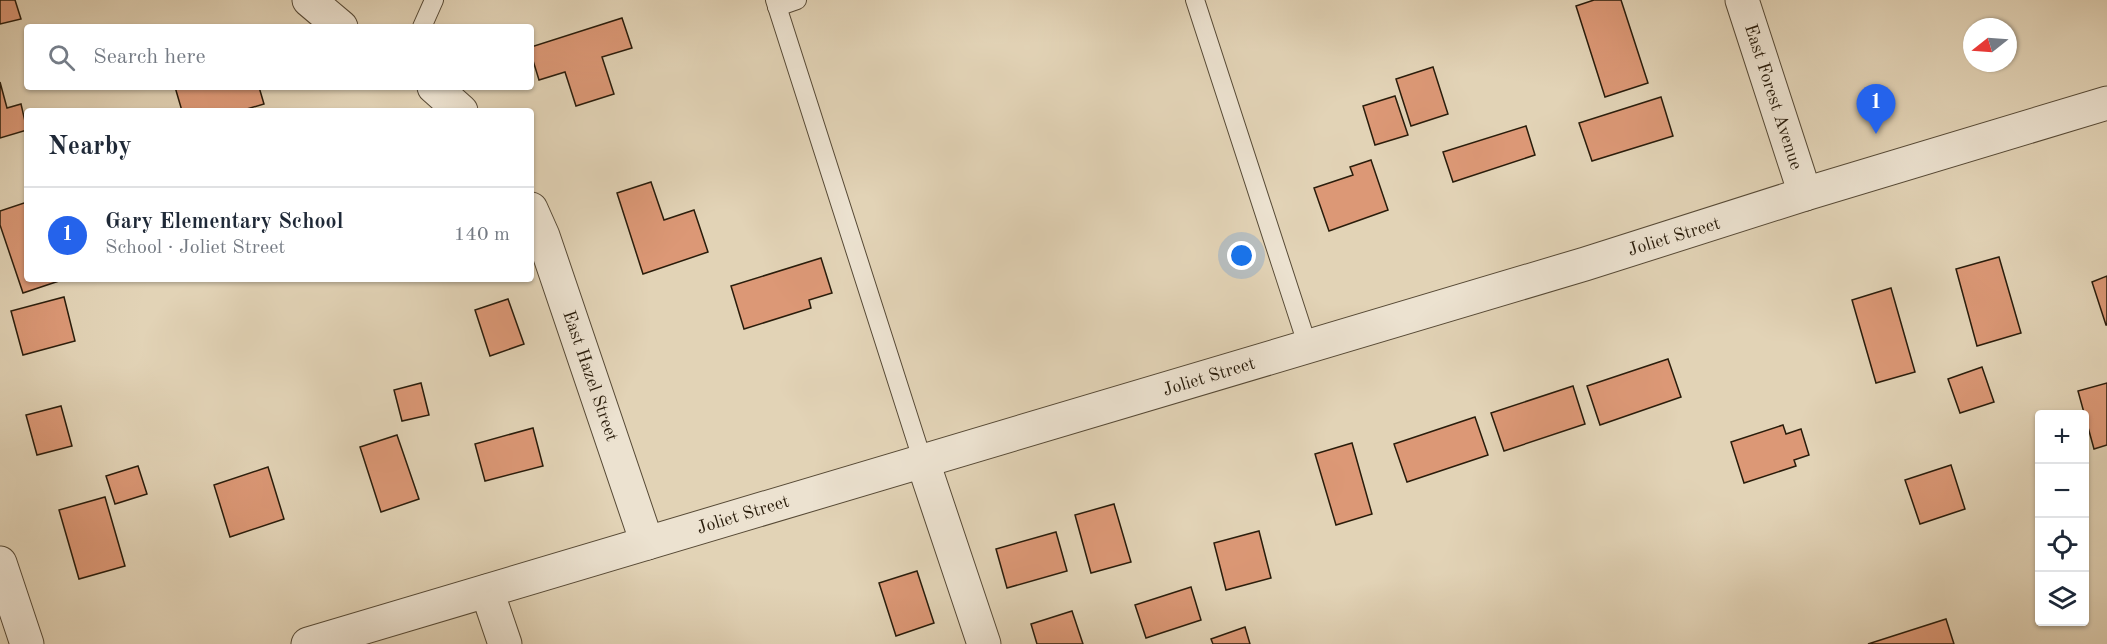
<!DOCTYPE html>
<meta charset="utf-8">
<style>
:root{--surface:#fff;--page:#f2f2f3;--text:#1f2937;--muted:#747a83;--line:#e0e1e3;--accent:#2563eb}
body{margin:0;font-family:"Old Standard TT",serif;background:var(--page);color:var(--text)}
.controls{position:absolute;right:18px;bottom:18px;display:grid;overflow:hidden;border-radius:6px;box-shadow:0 2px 4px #0004}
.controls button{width:54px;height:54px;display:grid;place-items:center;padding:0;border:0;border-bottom:2px solid var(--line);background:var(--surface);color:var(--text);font:30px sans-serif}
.compass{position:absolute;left:1963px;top:18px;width:54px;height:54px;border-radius:50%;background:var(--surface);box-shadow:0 2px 4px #0004;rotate:253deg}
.you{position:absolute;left:1242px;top:256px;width:21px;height:21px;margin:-15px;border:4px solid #fff;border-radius:50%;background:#1a73e8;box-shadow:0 0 0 9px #1a73e833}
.badge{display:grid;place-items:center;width:39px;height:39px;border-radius:50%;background:var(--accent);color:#fff;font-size:20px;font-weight:700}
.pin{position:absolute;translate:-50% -50px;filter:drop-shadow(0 2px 3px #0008)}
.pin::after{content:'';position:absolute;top:32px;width:21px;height:18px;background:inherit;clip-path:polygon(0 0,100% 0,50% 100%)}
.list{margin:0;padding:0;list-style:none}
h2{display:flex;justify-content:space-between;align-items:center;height:78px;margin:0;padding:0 24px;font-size:26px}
h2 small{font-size:20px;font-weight:400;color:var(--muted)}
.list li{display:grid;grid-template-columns:39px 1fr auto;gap:18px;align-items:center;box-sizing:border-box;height:96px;padding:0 24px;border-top:2px solid var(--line)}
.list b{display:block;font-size:22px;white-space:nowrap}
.list p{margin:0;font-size:20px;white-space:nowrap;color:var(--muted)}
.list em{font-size:20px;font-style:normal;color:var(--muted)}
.icon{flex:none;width:33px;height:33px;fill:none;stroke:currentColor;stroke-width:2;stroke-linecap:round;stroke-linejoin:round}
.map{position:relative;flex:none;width:2107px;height:644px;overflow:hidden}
.search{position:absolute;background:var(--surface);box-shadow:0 2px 4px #0004;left:24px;top:24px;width:510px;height:66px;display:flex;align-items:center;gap:15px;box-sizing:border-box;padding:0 21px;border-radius:6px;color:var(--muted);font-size:22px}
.panel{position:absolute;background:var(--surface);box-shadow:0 2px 4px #0004;left:24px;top:108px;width:510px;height:174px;border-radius:6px}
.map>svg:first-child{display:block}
.building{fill:#dc9876;stroke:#291c0b;stroke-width:1.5}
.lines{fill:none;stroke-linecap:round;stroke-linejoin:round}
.lane-casing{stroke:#574a36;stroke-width:20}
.street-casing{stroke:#574a36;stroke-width:35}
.lane{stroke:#ece2d0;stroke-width:18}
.street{stroke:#ece2d0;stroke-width:33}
.labels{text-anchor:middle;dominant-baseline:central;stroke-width:5;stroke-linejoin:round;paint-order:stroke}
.street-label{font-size:18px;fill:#291c0b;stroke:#ece2d0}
</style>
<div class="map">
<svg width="2107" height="644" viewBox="0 0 2107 644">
<rect width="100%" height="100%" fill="#e2d3b6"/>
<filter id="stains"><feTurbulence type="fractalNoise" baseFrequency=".00333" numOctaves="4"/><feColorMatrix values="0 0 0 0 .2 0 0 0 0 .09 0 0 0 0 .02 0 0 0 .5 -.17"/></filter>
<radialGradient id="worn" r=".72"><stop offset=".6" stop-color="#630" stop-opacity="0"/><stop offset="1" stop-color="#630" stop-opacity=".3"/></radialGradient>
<g class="building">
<path d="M0,0h15l6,19 -21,5z"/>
<path d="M1594,0h27l27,83 -43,14 -29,-91z"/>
<path d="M622,18l10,30 -30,9 12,37 -38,12 -11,-34 -26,8 -8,-26v-7z"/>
<path d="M1433,67l15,47 -37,12 -15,-47z"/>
<path d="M0,82l7,26 14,-4 6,26 -27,8z"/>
<path d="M175,87h84l5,17 -24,7h-58z"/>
<path d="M1395,96l13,39 -33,10 -12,-39z"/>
<path d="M1661,97l12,39 -81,25 -13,-38z"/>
<path d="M1526,126l9,29 -82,27 -10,-30z"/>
<path d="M1371,160l17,50 -59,21 -15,-43 39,-13 -3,-8z"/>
<path d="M651,182l13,38 30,-10 14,42 -65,22 -26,-81z"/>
<path d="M27,202v77h38l-42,14 -23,-68v-14z"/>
<path d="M1999,257l22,76 -44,13 -21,-77z"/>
<path d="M821,258l11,35 -23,7 2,8 -67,21 -13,-43z"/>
<path d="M2107,276v49h-1l-14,-43z"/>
<path d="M1891,288l24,84 -39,11 -24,-83z"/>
<path d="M64,297l11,44 -52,14 -12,-44z"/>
<path d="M508,299l16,45 -34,12 -15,-46z"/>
<path d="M1668,359l13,38 -81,28 -13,-39z"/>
<path d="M1982,367l12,35 -34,11 -12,-34z"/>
<path d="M421,383l8,32 -27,6 -8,-31z"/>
<path d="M2107,383v62l-13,4 -16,-58z"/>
<path d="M1573,386l12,38 -81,27 -13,-38z"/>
<path d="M61,406l11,40 -35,9 -11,-40z"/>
<path d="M1475,417l13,38 -81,27 -13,-38z"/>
<path d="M1783,425l3,9 15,-5 8,26 -15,5 2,6 -52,17 -13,-41z"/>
<path d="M533,428l10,38 -58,15 -10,-37z"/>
<path d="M397,435l22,64 -38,13 -21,-65z"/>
<path d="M1352,443l20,71 -36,11 -21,-71z"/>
<path d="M1951,465l14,44 -45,15 -15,-44z"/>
<path d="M138,466l9,28 -32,10 -9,-28z"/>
<path d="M268,467l16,52 -54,18 -16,-52z"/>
<path d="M105,497l20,69 -46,13 -20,-69z"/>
<path d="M1114,504l17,58 -40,11 -16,-58z"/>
<path d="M1259,531l12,47 -45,12 -12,-47z"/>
<path d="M1056,532l11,39 -60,17 -11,-39z"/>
<path d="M917,571l17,52 -38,13 -17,-53z"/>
<path d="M1191,587l10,33 -55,18 -11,-33z"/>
<path d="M1072,611l11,33h-46l-6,-20z"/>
<path d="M1946,619l8,25h-86z"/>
<path d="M1245,627l5,17h-37l-2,-5z"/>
</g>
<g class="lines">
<defs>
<g id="lane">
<path d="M775,0l148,462"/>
<path d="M1195,0l113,347"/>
<path d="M777,7l20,-7"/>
<path d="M422,27l12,-27"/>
</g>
<g id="street">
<path d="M309,0l32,27"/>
<path d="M1742,0l63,194"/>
<path d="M434,87l27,24"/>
<path d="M531,209l12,27 104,307"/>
<path d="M923,462l61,182"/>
<path d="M0,563l27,81"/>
<path d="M487,591l18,53"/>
<path d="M308,644l1277,-380 220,-70 302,-91"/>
</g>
</defs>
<use href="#lane" class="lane-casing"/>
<use href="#street" class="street-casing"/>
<use href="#lane" class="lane"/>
<use href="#street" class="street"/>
</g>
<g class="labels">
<g class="street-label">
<text transform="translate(1773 97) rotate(72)">East Forest Avenue</text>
<text transform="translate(1674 237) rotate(-17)">Joliet Street</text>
<text transform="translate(590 376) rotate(71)">East Hazel Street</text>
<text transform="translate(1209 377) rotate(-17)">Joliet Street</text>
<text transform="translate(743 515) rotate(-17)">Joliet Street</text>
</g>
</g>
<rect width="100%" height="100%" filter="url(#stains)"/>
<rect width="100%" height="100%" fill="url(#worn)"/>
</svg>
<div class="controls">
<button>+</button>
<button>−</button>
<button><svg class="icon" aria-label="locate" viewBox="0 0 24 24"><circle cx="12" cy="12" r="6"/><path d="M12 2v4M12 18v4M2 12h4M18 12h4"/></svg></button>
<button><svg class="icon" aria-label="layers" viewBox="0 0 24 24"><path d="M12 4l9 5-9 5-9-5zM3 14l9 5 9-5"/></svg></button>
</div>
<svg class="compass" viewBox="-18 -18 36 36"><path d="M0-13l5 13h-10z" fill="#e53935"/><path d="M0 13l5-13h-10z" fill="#747a83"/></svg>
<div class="you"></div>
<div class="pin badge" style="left:1876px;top:134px">1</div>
<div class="search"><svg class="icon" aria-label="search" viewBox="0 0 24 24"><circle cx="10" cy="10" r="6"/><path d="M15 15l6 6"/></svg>Search here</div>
<section class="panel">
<h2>Nearby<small></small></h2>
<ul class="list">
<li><span class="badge">1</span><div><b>Gary Elementary School</b><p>School · Joliet Street</p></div><em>140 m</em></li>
</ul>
</section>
</div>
